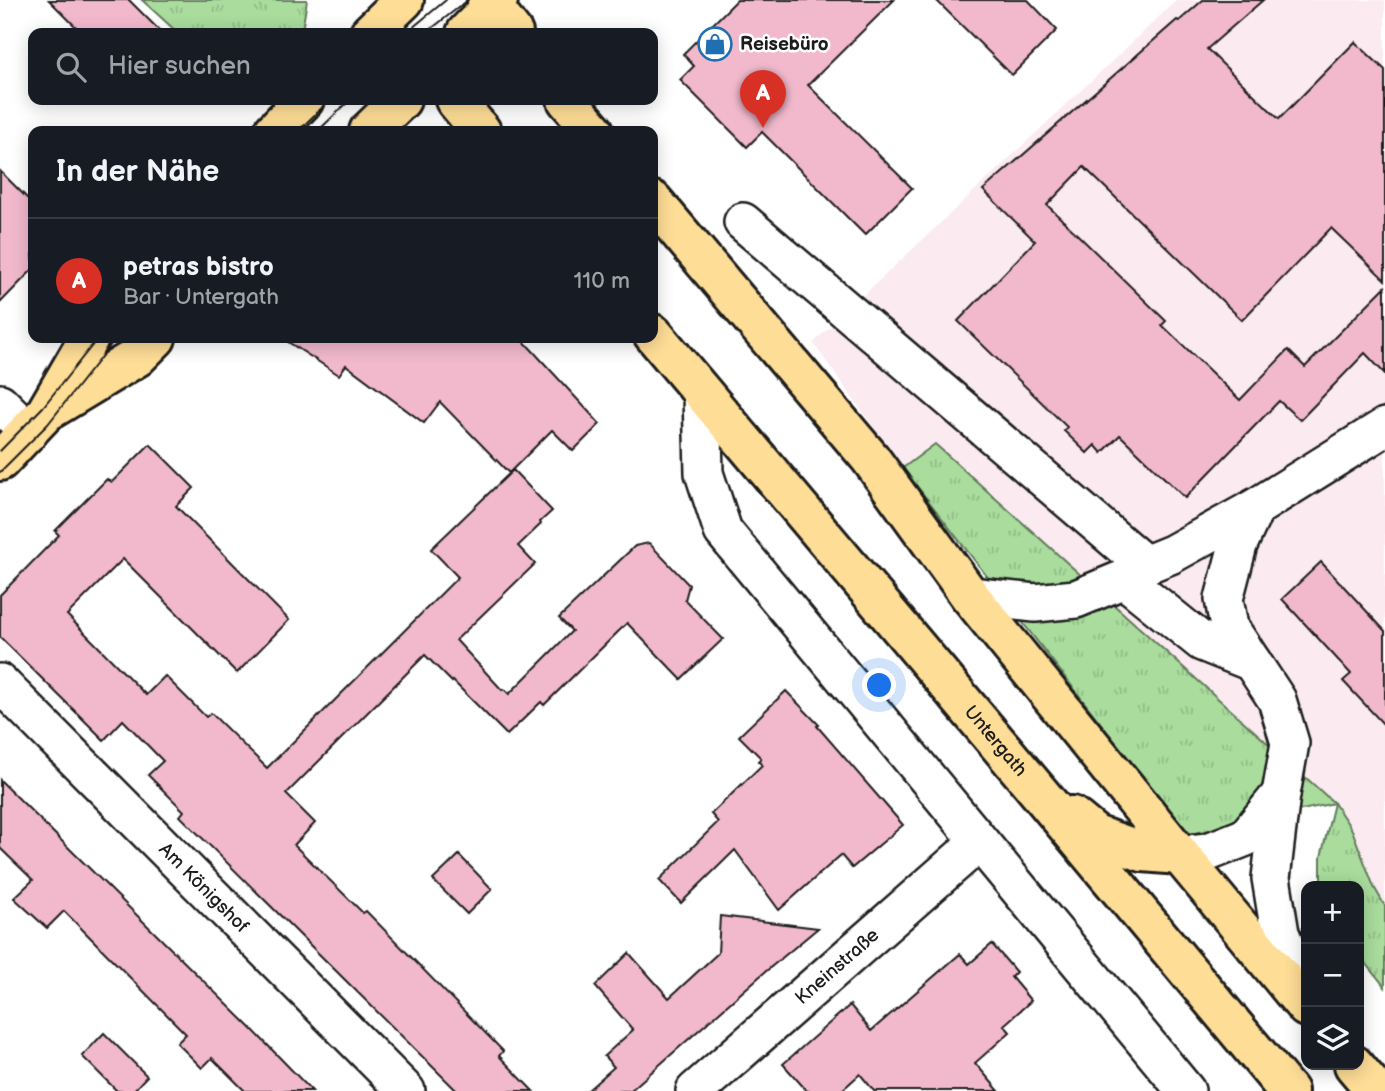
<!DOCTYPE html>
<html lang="de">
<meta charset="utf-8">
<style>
:root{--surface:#171b24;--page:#20242c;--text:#f1f3f6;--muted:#9ea1a6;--line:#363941;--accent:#d93025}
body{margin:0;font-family:"Balsamiq Sans",sans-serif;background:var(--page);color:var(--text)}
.controls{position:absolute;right:21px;bottom:21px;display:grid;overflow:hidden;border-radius:14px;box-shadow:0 4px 18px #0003}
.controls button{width:63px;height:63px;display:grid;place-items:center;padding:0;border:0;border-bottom:2px solid var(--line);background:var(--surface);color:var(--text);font:35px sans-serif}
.you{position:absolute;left:880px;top:686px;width:24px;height:24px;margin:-18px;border:5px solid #fff;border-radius:50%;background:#1a73e8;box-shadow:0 0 0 10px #1a73e833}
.badge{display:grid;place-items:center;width:46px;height:46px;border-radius:50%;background:var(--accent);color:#fff;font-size:23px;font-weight:700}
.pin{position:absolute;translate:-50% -58px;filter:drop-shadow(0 2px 4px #0008)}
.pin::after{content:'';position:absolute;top:37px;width:24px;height:21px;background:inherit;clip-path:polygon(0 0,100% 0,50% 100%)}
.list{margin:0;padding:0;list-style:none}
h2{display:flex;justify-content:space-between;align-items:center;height:91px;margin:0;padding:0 28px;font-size:30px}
h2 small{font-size:23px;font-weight:400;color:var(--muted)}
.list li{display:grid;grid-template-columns:46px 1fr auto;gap:21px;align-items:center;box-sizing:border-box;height:126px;padding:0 28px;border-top:2px solid var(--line)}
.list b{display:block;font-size:26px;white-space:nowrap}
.list p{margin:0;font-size:23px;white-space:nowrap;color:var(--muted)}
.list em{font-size:23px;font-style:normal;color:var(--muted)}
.icon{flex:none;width:38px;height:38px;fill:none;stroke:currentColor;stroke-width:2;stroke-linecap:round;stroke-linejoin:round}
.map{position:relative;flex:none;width:1385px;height:1091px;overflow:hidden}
.search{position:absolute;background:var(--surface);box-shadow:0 4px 18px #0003;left:28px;top:28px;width:630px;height:77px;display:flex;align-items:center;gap:18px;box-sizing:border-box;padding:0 24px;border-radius:14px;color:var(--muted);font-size:26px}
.panel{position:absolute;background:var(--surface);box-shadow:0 4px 18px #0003;left:28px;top:126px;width:630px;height:217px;border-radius:14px}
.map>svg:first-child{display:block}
.built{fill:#fbeaf0}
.grass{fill:url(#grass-tufts);stroke:#627c5c;stroke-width:2}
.building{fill:#f2b9cd;stroke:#1c1c1c;stroke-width:2}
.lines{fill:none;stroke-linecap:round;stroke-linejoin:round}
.minor-casing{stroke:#1c1c1c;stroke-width:42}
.major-casing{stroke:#1c1c1c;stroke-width:44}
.minor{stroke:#fff;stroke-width:37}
.major{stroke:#fedd96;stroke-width:38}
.tram{stroke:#1c1c1c;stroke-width:2}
.labels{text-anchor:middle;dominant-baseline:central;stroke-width:5;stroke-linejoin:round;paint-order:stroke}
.poi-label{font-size:19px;font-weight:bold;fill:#1c1c1c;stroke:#fff;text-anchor:start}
.street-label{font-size:19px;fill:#1c1c1c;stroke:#fff}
</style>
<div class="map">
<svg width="1385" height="1091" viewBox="0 0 1385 1091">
<defs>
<pattern id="grass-tufts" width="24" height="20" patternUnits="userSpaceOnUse" patternTransform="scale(1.75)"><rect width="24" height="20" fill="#a9dc9d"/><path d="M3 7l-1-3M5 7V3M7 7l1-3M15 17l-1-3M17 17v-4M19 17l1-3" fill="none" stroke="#91bc87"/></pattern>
</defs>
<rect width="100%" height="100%" fill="#fff"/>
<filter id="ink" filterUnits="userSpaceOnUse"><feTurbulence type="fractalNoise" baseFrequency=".0143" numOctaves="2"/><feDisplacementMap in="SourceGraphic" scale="14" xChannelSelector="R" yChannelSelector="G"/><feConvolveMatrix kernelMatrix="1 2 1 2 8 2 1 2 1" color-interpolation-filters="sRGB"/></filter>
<g filter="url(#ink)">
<path class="built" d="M1177,0h208v906l-11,-19 -22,-57 -18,-27 -399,-359 -32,24 -90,-125z"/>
<g class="grass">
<path d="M142,0h165l-4,25 -8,8h-117z"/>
<path d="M935,444l399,359 18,27 22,57 11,19v81l-26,-33v-68h-38v-29l13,-54 -147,32 -284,-367z"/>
</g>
<g class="building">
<path d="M49,0h80l33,33h-80z"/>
<path d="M737,0h157l-86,85 104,103 -47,47 -103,-103 -15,15 -67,-67 14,-14 -11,-12z"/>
<path d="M936,0h92l29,30 -45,45z"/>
<path d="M1203,0h60l-56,49 72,70 76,-77 30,28v210l-54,-52 -89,92 -158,-153 -37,38 119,116 -4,4 78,75 48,-50 17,17 80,-80v87l-20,-21 -65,67 -21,-19 -94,97 -65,-63 -18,18 -7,-8 -8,8 -23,-22 3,-4 -109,-106 77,-80 -52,-51 194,-170 2,1z"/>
<path d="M0,171l33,33v65l-33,34z"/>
<path d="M282,338h239l79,86 -27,27 -21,-21 -43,43 -69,-71 -16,21 -78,-58 -7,10z"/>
<path d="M150,444l44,44 -18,18 113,114 -52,53 -114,-114 -56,56 79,80 19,-19 41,41 5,-4 56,55 191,-191 -27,-28 82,-79 39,41 -12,11 1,2 -23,22 17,18 -79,76 46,50 2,-1 5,5 63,-63 -13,-13 76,-72 14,-3 40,42 -4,15 38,39 -42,40 -54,-56 -83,82 -3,-3 -34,33 -54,-54 -1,1 -27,-27 -139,139 29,29 -21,22 69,68 3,-2 137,140 -4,5 34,35h-76l-277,-275 4,-5 -36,-36 15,-14 -40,-41 -19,20 -104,-103v-42l59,-60 -4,-4 52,-52 5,3z"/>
<path d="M1321,562l64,69v95l-42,-45 8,-7 -69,-75z"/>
<path d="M786,691l33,34 -2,1 86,99 -51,43 -11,-13 -62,55 -44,-60 -54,53 -22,-23 59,-58 -7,-8 51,-49 -4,-4 3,-3 -22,-22z"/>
<path d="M0,780l251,248 61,63h-67l-33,-33 -10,10 -25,-25 9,-9 -122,-123 -17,17 -33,-30 19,-18 -33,-32z"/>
<path d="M459,855l33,34 -25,25 -34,-34z"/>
<path d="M720,916l98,12 -59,49 -129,114h-43l27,-24 -10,-11 29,-26 -38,-44 34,-33 40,45 49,-45z"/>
<path d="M992,944l24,28 -5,5 20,24 -27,24 6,7 -35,31 24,28h-125l-14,-17 -19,17h-34l-24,-27 67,-59 21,26 89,-77 9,10z"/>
<path d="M104,1033l43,43 -14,15h-16l-35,-35z"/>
</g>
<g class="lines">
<defs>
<g id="minor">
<path d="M743,222l402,343"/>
<path d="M702,393l2,80 19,58 463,560"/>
<path d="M0,403l29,29"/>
<path d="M1255,508l-17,37 -14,54 5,28 48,73 13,43 -9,51 -10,84 9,55 26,61"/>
<path d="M1124,579l78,63 50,20"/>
<path d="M970,596l65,7 41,-4 48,-20 21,-14 27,-11 83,-46 130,-81"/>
<path id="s1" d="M0,683l406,408"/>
<path d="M1180,855l28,-3 38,-15 35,-43"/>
<path id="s2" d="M695,1091l284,-249"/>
</g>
<g id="major">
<path d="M487,0l26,33"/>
<path d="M370,33l34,-33"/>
<path d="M466,33l32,-33"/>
<path d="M455,100l26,31"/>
<path d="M567,100l27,31"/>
<path d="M274,131l30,-31"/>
<path d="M369,131l32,-31"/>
<path d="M653,201l217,257 100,138 210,259 126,152"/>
<path id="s3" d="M653,334l379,450 256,307"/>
<path d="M51,409l86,-52 19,-19"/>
<path d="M0,461l46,-49 43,-74"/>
<path d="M1072,816l23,19 48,17 37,3"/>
<path d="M1354,1065l22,26"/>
</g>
</defs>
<use href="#minor" class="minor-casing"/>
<use href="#major" class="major-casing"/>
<use href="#minor" class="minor"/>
<use href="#major" class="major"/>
<g class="tram">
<path d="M406,33l40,-33"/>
<path d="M426,33l42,-33"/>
<path d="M298,131l32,-31"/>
<path d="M318,131l32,-31"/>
<path d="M0,451l43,-44 55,-69"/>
<path d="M0,472l48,-48 68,-86"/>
</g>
</g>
</g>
<defs>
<symbol id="shop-ring" viewBox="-11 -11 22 22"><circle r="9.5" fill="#fff" stroke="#1f6fb2" stroke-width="1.5"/><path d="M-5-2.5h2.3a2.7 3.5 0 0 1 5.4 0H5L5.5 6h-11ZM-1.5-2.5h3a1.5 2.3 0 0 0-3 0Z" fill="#1f6fb2"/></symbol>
</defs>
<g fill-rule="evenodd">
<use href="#shop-ring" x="696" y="25" width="38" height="38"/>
</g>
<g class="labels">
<g class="poi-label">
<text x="740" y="44">Reisebüro</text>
</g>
<g class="street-label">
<text stroke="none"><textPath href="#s3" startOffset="532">Untergath</textPath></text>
<text stroke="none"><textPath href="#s1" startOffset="289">Am Königshof</textPath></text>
<text stroke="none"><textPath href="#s2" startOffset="189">Kneinstraße</textPath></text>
</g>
</g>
</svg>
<div class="controls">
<button>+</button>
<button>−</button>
<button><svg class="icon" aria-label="layers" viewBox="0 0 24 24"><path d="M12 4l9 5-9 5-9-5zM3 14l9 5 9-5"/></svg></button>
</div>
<div class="you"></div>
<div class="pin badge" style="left:763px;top:128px">A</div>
<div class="search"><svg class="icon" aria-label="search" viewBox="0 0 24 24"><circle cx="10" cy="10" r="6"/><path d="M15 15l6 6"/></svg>Hier suchen</div>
<section class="panel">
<h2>In der Nähe<small></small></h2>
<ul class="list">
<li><span class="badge">A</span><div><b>petras bistro</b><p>Bar · Untergath</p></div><em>110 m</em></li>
</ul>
</section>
</div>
